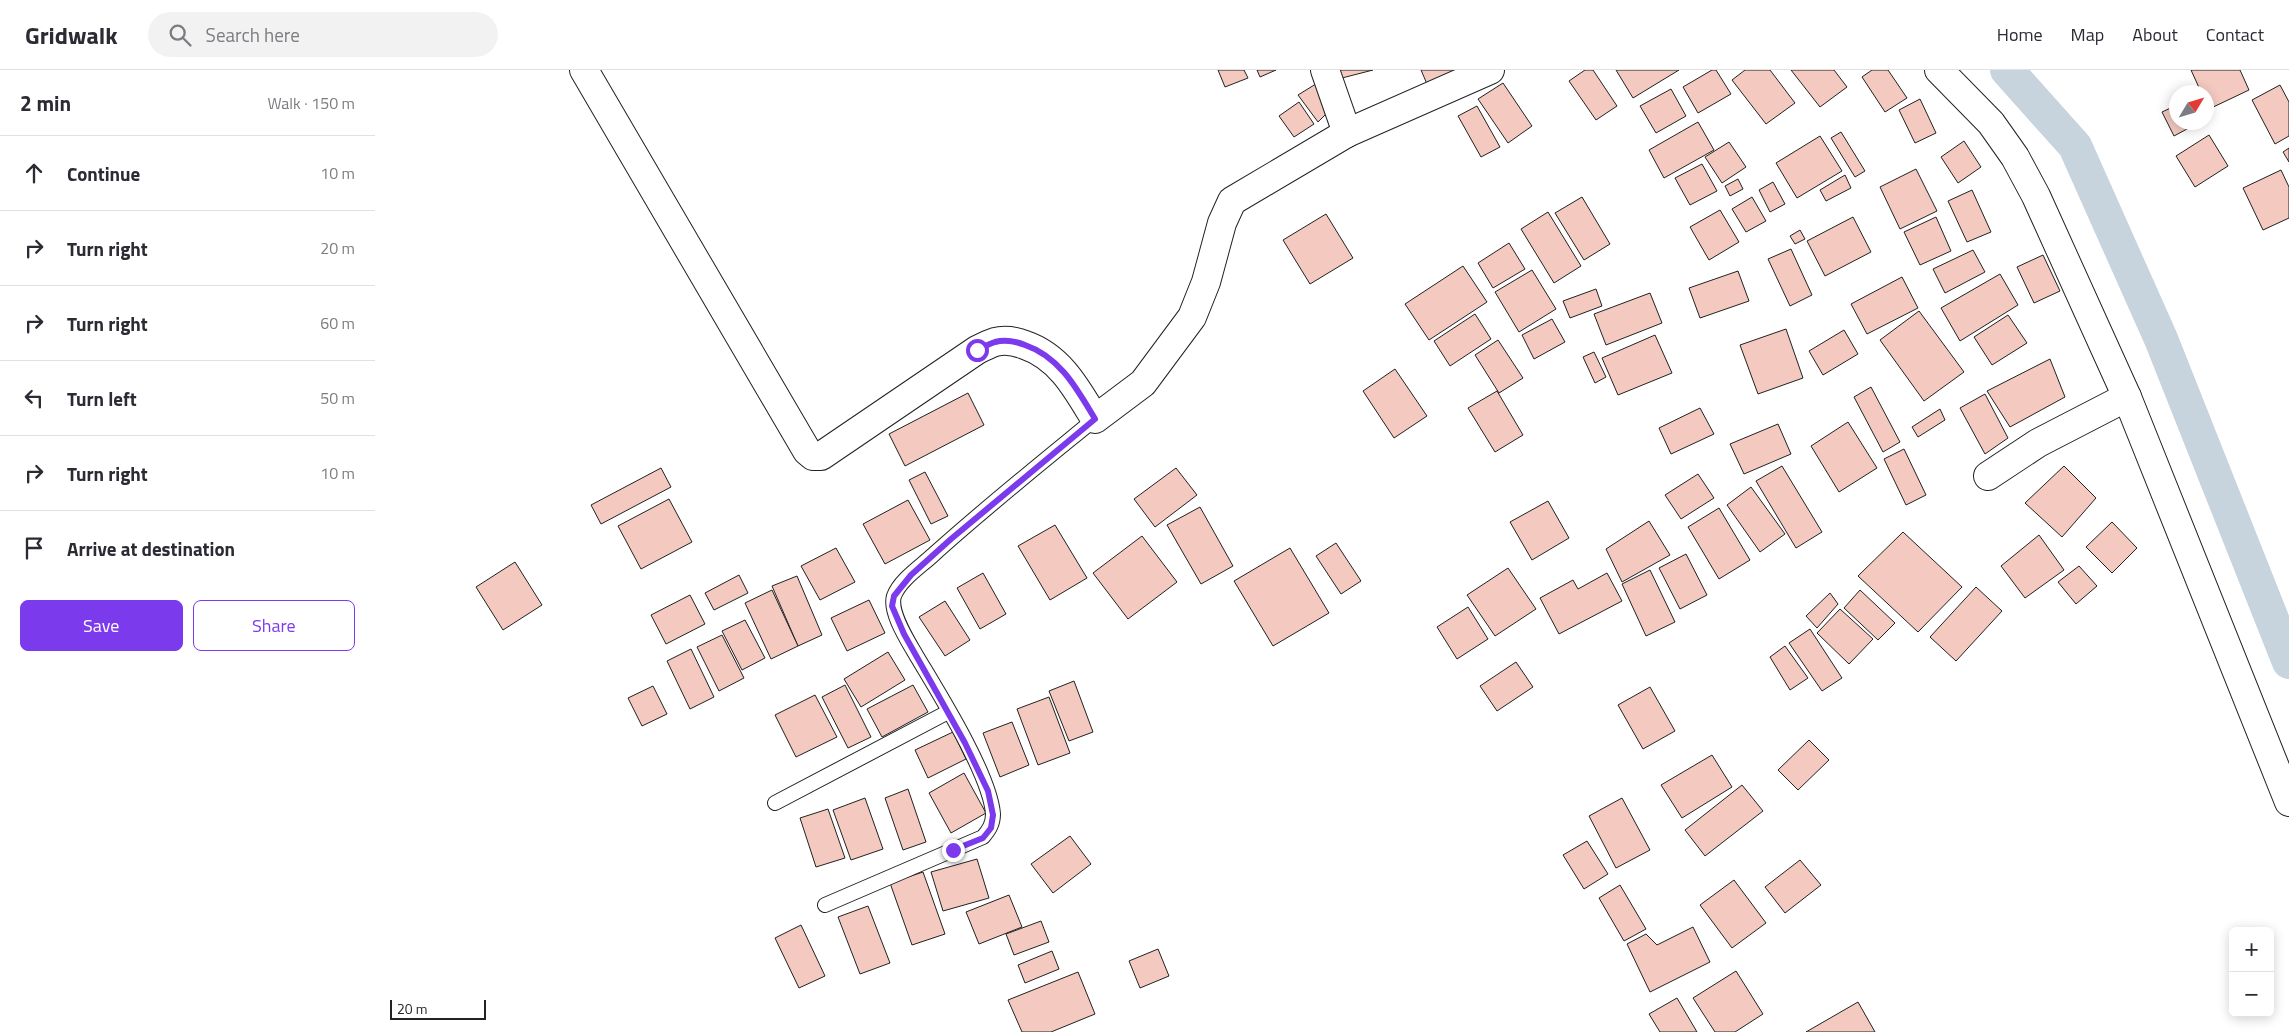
<!DOCTYPE html>
<meta charset="utf-8">
<style>
:root{--surface:#fff;--page:#f2f2f3;--text:#2b2b33;--muted:#7c7c81;--line:#e1e1e2;--accent:#7c3aed}
body{margin:0;font-family:"Titillium Web",sans-serif;background:var(--page);color:var(--text)}
.controls{position:absolute;right:15px;bottom:15px;display:grid;overflow:hidden;border-radius:8px;box-shadow:0 2px 12px #0003}
.controls button{width:45px;height:45px;display:grid;place-items:center;padding:0;border:0;border-bottom:1px solid var(--line);background:var(--surface);color:var(--text);font:25px sans-serif}
.compass{position:absolute;left:1794px;top:15px;width:45px;height:45px;border-radius:50%;background:var(--surface);box-shadow:0 2px 12px #0003;rotate:52deg}
.scale{position:absolute;left:15px;bottom:12px;width:96px;box-sizing:border-box;padding-left:5px;border:2px solid #222;border-top:0;font-size:14px;line-height:18px;white-space:nowrap;color:#222;-webkit-text-stroke:4px #fff;paint-order:stroke}
.stop{position:absolute;width:15px;height:15px;margin:-11px;border:4px solid #7c3aed;border-radius:50%;background:#fff}
.stop.end{background:#7c3aed;border-color:#fff;box-shadow:0 1px 5px #0008}
.list{margin:0;padding:0;list-style:none}
h2{display:flex;justify-content:space-between;align-items:center;height:65px;margin:0;padding:0 20px;font-size:21px}
h2 small{font-size:16px;font-weight:400;color:var(--muted)}
.list li{display:grid;grid-template-columns:32px 1fr auto;gap:15px;align-items:center;box-sizing:border-box;height:75px;padding:0 20px;border-top:1px solid var(--line)}
.list b{display:block;font-size:19px;white-space:nowrap}
.list em{font-size:16px;font-style:normal;color:var(--muted)}
.actions{display:flex;gap:10px;padding:15px 20px}
.actions a{flex:1;padding:11px 0;border:1px solid var(--accent);border-radius:8px;text-align:center;font-size:18px;color:var(--accent)}
.actions .main{background:var(--accent);color:#fff}
.icon{flex:none;width:28px;height:28px;fill:none;stroke:currentColor;stroke-width:2;stroke-linecap:round;stroke-linejoin:round}
.map{position:relative;flex:none;width:1914px;height:962px;overflow:hidden}
header{display:flex;align-items:center;gap:30px;box-sizing:border-box;height:70px;padding:0 25px;background:var(--surface);border-bottom:1px solid var(--line)}
header strong{font-size:24px}
nav{display:flex;gap:28px;margin-inline-start:auto;font-size:18px}
.search{width:350px;height:45px;background:var(--page);display:flex;align-items:center;gap:12px;box-sizing:border-box;padding:0 18px;border-radius:28px;color:var(--muted);font-size:19px}
main{display:flex}
aside{flex:1;background:var(--surface)}
.map>svg:first-child{display:block}
.lines{fill:none;stroke-linecap:round;stroke-linejoin:round}
.canal{stroke:#c7d3dd;stroke-width:34}
.building{fill:#f3c9c0;stroke:#222}
.lane-casing{stroke:#222;stroke-width:16}
.street-casing{stroke:#222;stroke-width:30}
.lane{stroke:#fff;stroke-width:14}
.street{stroke:#fff;stroke-width:28}
.route{stroke:#7c3aed;stroke-width:6}
</style>
<header>
<strong>Gridwalk</strong>
<div class="search"><svg class="icon" aria-label="search" viewBox="0 0 24 24"><circle cx="10" cy="10" r="6"/><path d="M15 15l6 6"/></svg>Search here</div>
<nav><a>Home</a><a>Map</a><a>About</a><a>Contact</a></nav>
</header>
<main>
<aside>
<h2>2 min<small>Walk · 150 m</small></h2>
<ul class="list">
<li><svg class="icon" aria-label="ahead" viewBox="0 0 24 24"><path d="M12 20V5M6 11l6-6 6 6"/></svg><div><b>Continue</b></div><em>10 m</em></li>
<li><svg class="icon" aria-label="right" viewBox="0 0 24 24"><path d="M7 20v-9h11M14 6l5 5-5 5"/></svg><div><b>Turn right</b></div><em>20 m</em></li>
<li><svg class="icon" aria-label="right" viewBox="0 0 24 24"><path d="M7 20v-9h11M14 6l5 5-5 5"/></svg><div><b>Turn right</b></div><em>60 m</em></li>
<li><svg class="icon" aria-label="left" viewBox="0 0 24 24"><path d="M17 20v-9H6M10 6l-5 5 5 5"/></svg><div><b>Turn left</b></div><em>50 m</em></li>
<li><svg class="icon" aria-label="right" viewBox="0 0 24 24"><path d="M7 20v-9h11M14 6l5 5-5 5"/></svg><div><b>Turn right</b></div><em>10 m</em></li>
<li><svg class="icon" aria-label="arrive" viewBox="0 0 24 24"><path d="M6 21V4h12l-3 4 3 4H6"/></svg><div><b>Arrive at destination</b></div></li>
</ul>
<div class="actions"><a class="main">Save</a><a>Share</a></div>
</aside>
<div class="map">
<svg width="1914" height="962" viewBox="0 0 1914 962">
<rect width="100%" height="100%" fill="#fff"/>
<g class="lines">
<path class="canal" d="M1632,0l68,76 86,193 128,323"/>
</g>
<g class="building">
<path d="M843,0h26l4,8 -23,9z"/>
<path d="M882,0h19l-16,7z"/>
<path d="M965,0h33l-31,8z"/>
<path d="M1046,0h39l-33,14z"/>
<path d="M1210,0h8l24,36 -21,14 -27,-39z"/>
<path d="M1241,0h63l-46,28z"/>
<path d="M1337,0h4l15,24 -33,19 -15,-26z"/>
<path d="M1370,0h25l25,33 -29,21 -34,-44z"/>
<path d="M1416,0h43l13,17 -27,20z"/>
<path d="M1497,0h16l19,28 -22,14 -23,-35z"/>
<path d="M1816,0h49l9,20 -40,19 -2,-6v-11h-6z"/>
<path d="M944,12l16,23 -17,17 -20,-27z"/>
<path d="M1128,13l29,43 -24,17 -30,-44z"/>
<path d="M1905,15l9,17v34l-14,8 -23,-44z"/>
<path d="M1296,19l15,27 -30,17 -16,-27z"/>
<path d="M1545,29l16,34 -21,10 -16,-33z"/>
<path d="M924,32l15,22 -20,13 -15,-21z"/>
<path d="M1802,35v17h23l-26,14 -12,-24z"/>
<path d="M1102,36l23,41 -19,10 -23,-41z"/>
<path d="M1323,52l16,28 -50,28 -15,-28z"/>
<path d="M1466,62l24,39 -10,6 -24,-39z"/>
<path d="M1834,65l19,31 -33,21 -19,-31z"/>
<path d="M1445,66l22,35 -45,27 -21,-35z"/>
<path d="M1589,71l17,26 -23,16 -17,-26z"/>
<path d="M1354,72l17,25 -24,16 -17,-26z"/>
<path d="M1914,78v14l-6,-10z"/>
<path d="M1327,94l15,27 -27,14 -15,-27z"/>
<path d="M1541,99l21,42 -37,18 -20,-42z"/>
<path d="M1906,100l8,17v31l-26,12 -20,-42z"/>
<path d="M1470,105l6,13 -25,13 -6,-11z"/>
<path d="M1363,109l5,10 -13,7 -5,-10z"/>
<path d="M1398,112l12,22 -15,8 -11,-22z"/>
<path d="M1597,120l19,42 -24,10 -19,-41z"/>
<path d="M1207,127l28,47 -26,16 -29,-47z"/>
<path d="M1377,127l14,24 -20,11 -14,-23z"/>
<path d="M1345,140l19,32 -30,18 -19,-33z"/>
<path d="M1173,142l33,54 -27,17 -33,-54z"/>
<path d="M951,144l27,44 -43,26 -27,-44z"/>
<path d="M1478,147l18,35 -46,24 -18,-35z"/>
<path d="M1561,147l15,34 -31,14 -16,-33z"/>
<path d="M1425,160l5,9 -10,5 -5,-8z"/>
<path d="M1134,173l16,26 -32,19 -15,-25z"/>
<path d="M1416,179l21,46 -22,11 -22,-47z"/>
<path d="M1598,180l12,22 -40,21 -12,-24z"/>
<path d="M1668,185l17,36 -26,12 -17,-36z"/>
<path d="M1088,196l24,36 -58,38 -24,-36z"/>
<path d="M1157,200l24,39 -37,23 -24,-40z"/>
<path d="M1363,201l11,30 -49,17 -11,-30z"/>
<path d="M1625,204l18,31 -58,36 -19,-33z"/>
<path d="M1527,207l16,31 -51,26 -16,-30z"/>
<path d="M1221,219l6,17 -32,12 -7,-17z"/>
<path d="M1275,223l12,30 -56,22 -12,-31z"/>
<path d="M1544,241l45,61 -40,29 -44,-61z"/>
<path d="M1100,244l16,25 -41,27 -16,-25z"/>
<path d="M1633,245l19,28 -35,22 -18,-28z"/>
<path d="M1177,249l13,23 -31,17 -12,-24z"/>
<path d="M1411,259l17,49 -45,16 -18,-49z"/>
<path d="M1469,260l14,24 -35,21 -14,-24z"/>
<path d="M1280,265l17,38 -54,22 -16,-37z"/>
<path d="M1123,270l25,38 -24,15 -24,-38z"/>
<path d="M1219,282l12,25 -11,6 -12,-26z"/>
<path d="M1675,289l15,38 -55,30 -23,-36z"/>
<path d="M1020,299l32,47 -33,22 -31,-47z"/>
<path d="M1496,317l29,55 -17,10 -29,-55z"/>
<path d="M1122,321l26,44 -28,17 -27,-44z"/>
<path d="M593,323l16,32 -79,41 -16,-32z"/>
<path d="M1610,324l23,44 -23,16 -25,-46z"/>
<path d="M1325,338l14,26 -43,20 -12,-26z"/>
<path d="M1565,339l5,11 -27,17 -6,-10z"/>
<path d="M1473,352l29,46 -38,24 -28,-46z"/>
<path d="M1403,354l13,30 -47,20 -14,-30z"/>
<path d="M1529,379l22,46 -20,10 -22,-46z"/>
<path d="M1407,396l40,66 -26,16 -40,-67z"/>
<path d="M1689,396l32,32 -34,39 -37,-34z"/>
<path d="M286,398l10,19 -70,37 -10,-19z"/>
<path d="M801,398l21,27 -42,32 -21,-28z"/>
<path d="M550,402l23,44 -17,8 -22,-44z"/>
<path d="M1323,404l16,24 -33,21 -16,-24z"/>
<path d="M1376,417l34,47 -25,18 -33,-47z"/>
<path d="M294,429l23,43 -51,27 -23,-43z"/>
<path d="M533,430l22,40 -45,24 -22,-40z"/>
<path d="M1173,431l21,37 -37,22 -22,-38z"/>
<path d="M825,437l33,59 -32,18 -34,-59z"/>
<path d="M1344,438l31,52 -31,19 -31,-52z"/>
<path d="M1274,451l21,34 -48,27 -16,-33z"/>
<path d="M1737,452l25,26 -25,25 -26,-26z"/>
<path d="M680,455l32,53 -37,22 -32,-54z"/>
<path d="M1528,462l59,55 -44,45 -60,-56z"/>
<path d="M1664,465l25,35 -39,28 -24,-32z"/>
<path d="M767,466l35,46 -49,37 -35,-46z"/>
<path d="M961,473l25,38 -20,13 -25,-38z"/>
<path d="M461,478l19,34 -35,18 -19,-34z"/>
<path d="M915,478l39,65 -56,33 -39,-65z"/>
<path d="M1311,484l21,41 -27,14 -21,-41z"/>
<path d="M140,492l27,43 -39,25 -27,-43z"/>
<path d="M1704,496l18,20 -21,18 -18,-22z"/>
<path d="M1133,498l28,41 -41,27 -28,-41z"/>
<path d="M1275,500l25,52 -29,14 -24,-52z"/>
<path d="M608,503l23,41 -26,15 -23,-41z"/>
<path d="M1232,503l15,28 -63,33 -19,-36 33,-18 5,9z"/>
<path d="M364,505l9,18 -34,17 -9,-17z"/>
<path d="M422,506l25,59 -24,11 -26,-60z"/>
<path d="M1601,517l26,24 -46,50 -26,-24z"/>
<path d="M397,520l26,56 -27,13 -26,-56z"/>
<path d="M1485,520l35,33 -17,17 -34,-32z"/>
<path d="M1455,523l8,11 -21,24 -11,-12z"/>
<path d="M315,525l15,29 -39,20 -15,-29z"/>
<path d="M494,530l16,33 -38,18 -16,-33z"/>
<path d="M570,531l25,39 -25,16 -26,-39z"/>
<path d="M1093,537l20,32 -31,20 -20,-32z"/>
<path d="M1465,539l33,30 -24,25 -32,-31z"/>
<path d="M370,550l20,38 -23,12 -20,-39z"/>
<path d="M1435,559l32,49 -20,13 -33,-48z"/>
<path d="M347,565l22,43 -25,13 -22,-44z"/>
<path d="M1410,576l23,32 -18,12 -20,-33z"/>
<path d="M316,579l23,48 -24,12 -23,-48z"/>
<path d="M513,582l17,28 -44,27 -17,-28z"/>
<path d="M1141,592l17,25 -36,24 -17,-25z"/>
<path d="M699,611l19,51 -24,9 -20,-50z"/>
<path d="M470,615l26,52 -23,11 -26,-51z"/>
<path d="M538,615l15,27 -46,25 -15,-28z"/>
<path d="M278,616l14,28 -25,12 -14,-28z"/>
<path d="M1275,617l25,44 -32,18 -25,-44z"/>
<path d="M440,625l22,42 -41,20 -21,-42z"/>
<path d="M674,627l21,56 -32,12 -21,-56z"/>
<path d="M637,652l17,43 -29,12 -17,-44z"/>
<path d="M578,662l13,27 -38,19 -13,-28z"/>
<path d="M1434,670l20,20 -31,30 -20,-20z"/>
<path d="M1337,685l20,32 -50,31 -21,-33z"/>
<path d="M589,703l22,40 -35,20 -22,-40z"/>
<path d="M1367,715l21,26 -58,45 -20,-26z"/>
<path d="M533,719l18,53 -23,8 -18,-52z"/>
<path d="M490,728l18,51 -32,11 -18,-50z"/>
<path d="M1247,728l28,52 -34,18 -27,-52z"/>
<path d="M453,739l17,49 -29,9 -16,-49z"/>
<path d="M695,766l21,28 -38,29 -22,-29z"/>
<path d="M1212,771l21,33 -24,15 -21,-34z"/>
<path d="M602,789l12,39 -46,13 -12,-39z"/>
<path d="M1425,790l21,25 -36,28 -20,-26z"/>
<path d="M548,802l22,62 -33,11 -22,-62z"/>
<path d="M1359,810l32,43 -34,25 -32,-43z"/>
<path d="M1245,815l26,44 -22,12 -25,-43z"/>
<path d="M634,825l13,32 -43,17 -13,-32z"/>
<path d="M493,836l22,57 -30,11 -22,-57z"/>
<path d="M666,851l8,21 -35,13 -8,-21z"/>
<path d="M426,855l24,51 -26,12 -24,-50z"/>
<path d="M1318,857l17,35 -60,30 -23,-48 19,-10 11,11z"/>
<path d="M783,879l11,27 -29,12 -11,-27z"/>
<path d="M677,881l7,18 -34,14 -7,-18z"/>
<path d="M1361,901l27,43 -28,18h-20l-22,-34z"/>
<path d="M703,902l17,42 -44,18h-29l-14,-32z"/>
<path d="M1302,928l20,34h-37l-11,-18z"/>
<path d="M1483,932l17,30h-69z"/>
</g>
<g class="lines">
<defs>
<g id="lane">
<path d="M400,733l173,-91"/>
<path d="M450,835l158,-68c6,-7 10,-13 10,-23 -3,-40 -55,-122 -77,-159 -8,-14 -27,-43 -22,-59 6,-16 26,-29 39,-41 52,-47 107,-91 162,-136"/>
</g>
<g id="street">
<path d="M209,0l223,381 6,5h8l156,-106c6,-3 12,-6 18,-8 11,-3 20,-1 30,3 35,12 52,44 70,74l48,-36 49,-66 14,-35 16,-59 10,-22 115,-68 143,-63"/>
<path d="M950,0l22,63"/>
<path d="M1564,0l52,53 24,34 21,39 91,201 162,405"/>
<path d="M1613,406l50,-33 89,-46"/>
</g>
</defs>
<use href="#lane" class="lane-casing"/>
<use href="#street" class="street-casing"/>
<use href="#lane" class="lane"/>
<use href="#street" class="street"/>
</g>
<g class="lines">
<path class="route" d="M578,780l30,-12 8,-10 2,-13 -5,-24 -23,-48 -61,-109 -12,-28 2,-10 17,-21 40,-36 144,-120c-18,-30 -35,-62 -70,-74 -10,-4 -19,-6 -30,-3 -6,2 -12,5 -18,8"/>
</g>
</svg>
<div class="controls">
<button>+</button>
<button>−</button>
</div>
<svg class="compass" viewBox="-18 -18 36 36"><path d="M0-13l5 13h-10z" fill="#e53935"/><path d="M0 13l5-13h-10z" fill="#7c7c81"/></svg>
<div class="scale">20 m</div>
<div class="stop" style="left:602px;top:280px"></div>
<div class="stop end" style="left:578px;top:780px"></div>
</div>
</main>
